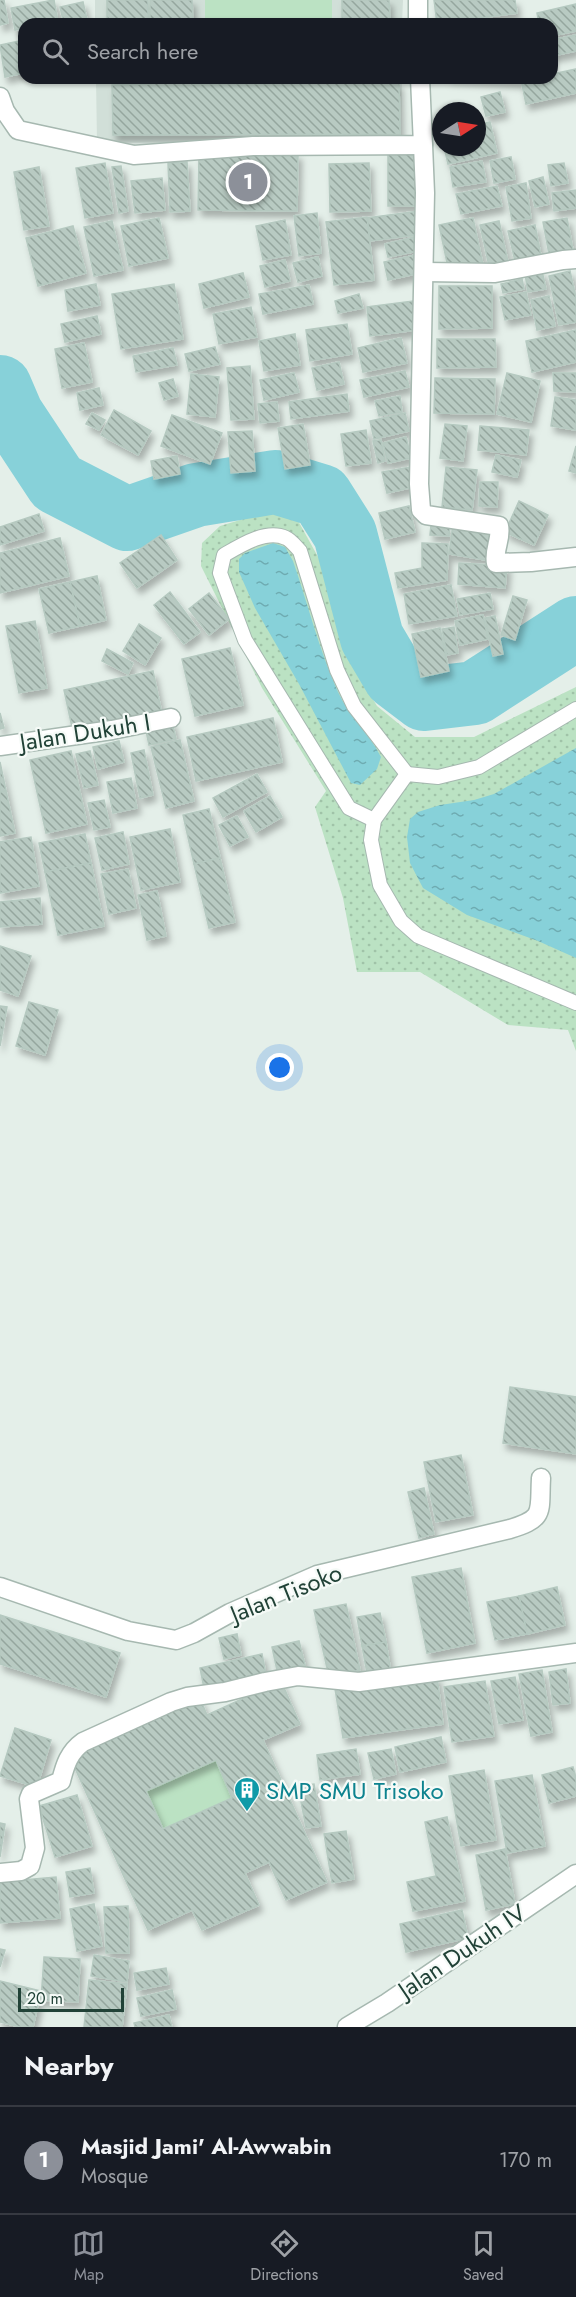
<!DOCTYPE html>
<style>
:root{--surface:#171b24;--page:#242831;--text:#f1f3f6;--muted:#9ea1a6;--line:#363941;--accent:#8c9099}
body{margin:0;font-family:Jost,sans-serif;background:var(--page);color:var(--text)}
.compass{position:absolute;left:432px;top:102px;width:54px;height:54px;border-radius:50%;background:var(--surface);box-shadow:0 2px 4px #0004;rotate:78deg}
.scale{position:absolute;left:18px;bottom:15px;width:106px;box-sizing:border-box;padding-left:6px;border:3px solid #214237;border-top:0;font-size:16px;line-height:21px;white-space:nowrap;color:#214237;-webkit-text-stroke:4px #f5faf7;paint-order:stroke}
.you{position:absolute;left:280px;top:1068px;width:21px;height:21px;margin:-15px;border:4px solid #fff;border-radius:50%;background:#1a73e8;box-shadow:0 0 0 9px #1a73e833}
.badge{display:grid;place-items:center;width:39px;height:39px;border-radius:50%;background:var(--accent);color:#fff;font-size:20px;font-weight:700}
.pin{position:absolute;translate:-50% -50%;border:3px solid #fff;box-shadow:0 2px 6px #0006}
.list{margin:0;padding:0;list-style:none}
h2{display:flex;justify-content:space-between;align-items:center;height:78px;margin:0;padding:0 24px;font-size:26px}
h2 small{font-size:20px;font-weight:400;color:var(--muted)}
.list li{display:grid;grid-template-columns:39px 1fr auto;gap:18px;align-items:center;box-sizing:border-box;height:108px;padding:0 24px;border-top:2px solid var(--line)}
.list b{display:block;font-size:22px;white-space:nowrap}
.list p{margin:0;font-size:20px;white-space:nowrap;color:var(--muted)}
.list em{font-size:20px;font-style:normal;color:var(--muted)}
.icon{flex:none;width:33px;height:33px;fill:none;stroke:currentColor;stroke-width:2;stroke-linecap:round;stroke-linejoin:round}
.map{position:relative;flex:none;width:576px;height:2027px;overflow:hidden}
.search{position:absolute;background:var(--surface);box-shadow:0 2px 4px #0004;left:18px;right:18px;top:18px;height:66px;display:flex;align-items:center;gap:15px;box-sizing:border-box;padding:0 21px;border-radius:18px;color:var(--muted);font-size:22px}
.sheet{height:186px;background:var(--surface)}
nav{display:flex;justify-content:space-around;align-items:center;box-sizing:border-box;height:84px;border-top:2px solid var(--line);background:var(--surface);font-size:16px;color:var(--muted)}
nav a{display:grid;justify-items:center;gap:3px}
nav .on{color:var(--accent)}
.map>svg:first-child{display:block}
.built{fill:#d1dfd8}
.green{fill:#bbe2c3}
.park{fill:url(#park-dots)}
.water{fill:url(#water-ripples)}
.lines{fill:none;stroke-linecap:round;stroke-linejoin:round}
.river{stroke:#87d1d9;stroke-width:64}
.building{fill:url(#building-back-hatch);stroke:#b5c9c0;stroke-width:1.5;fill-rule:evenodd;filter:url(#shadow)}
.lane-casing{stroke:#a6b8b0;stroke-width:16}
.street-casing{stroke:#a6b8b0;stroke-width:21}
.lane{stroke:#fff;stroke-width:14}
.street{stroke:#fff;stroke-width:18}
.labels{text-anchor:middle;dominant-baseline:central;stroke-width:4.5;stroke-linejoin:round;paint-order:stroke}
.street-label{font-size:24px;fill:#214237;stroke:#f5faf7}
.culture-label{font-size:24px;fill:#0d838f;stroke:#f5faf7;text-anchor:start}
</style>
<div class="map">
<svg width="576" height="2027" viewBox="0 0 576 2027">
<defs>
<pattern id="park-dots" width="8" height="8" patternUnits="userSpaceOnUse" patternTransform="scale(1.5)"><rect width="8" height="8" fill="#bbe2c3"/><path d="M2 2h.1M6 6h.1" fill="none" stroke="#a0c3a8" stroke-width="1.8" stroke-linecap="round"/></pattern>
<pattern id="water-ripples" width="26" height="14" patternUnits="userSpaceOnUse" patternTransform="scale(1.5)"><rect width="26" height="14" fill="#87d1d9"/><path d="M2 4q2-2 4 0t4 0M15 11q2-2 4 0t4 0" fill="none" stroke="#6eabb1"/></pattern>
<pattern id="building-back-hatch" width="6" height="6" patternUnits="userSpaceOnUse" patternTransform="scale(1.5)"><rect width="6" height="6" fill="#b8cac2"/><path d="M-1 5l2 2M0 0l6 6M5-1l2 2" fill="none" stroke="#95a69e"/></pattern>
<filter id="shadow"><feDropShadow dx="3.5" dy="6" stdDeviation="3" flood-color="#0004"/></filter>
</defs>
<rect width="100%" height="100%" fill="#e4efe9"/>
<g class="built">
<path d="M95,0h308l-1,24h-307z"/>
<path d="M96,78h306l-1,63 -304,2z"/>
</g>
<g class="green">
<rect x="205" y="0" width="127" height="24"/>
<path d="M216,1760l16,38 -69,31 -17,-38z"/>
</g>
<path class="park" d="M264,513l32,4 42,76 18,78 21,35 38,31h59l102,-50v364l-8,-21 -60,-5 -88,-53h-63l-14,-74 -28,-91 11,-16 -64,-103 -61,-122 1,-23 18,-17z"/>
<g class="water">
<path d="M273,543l12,4 8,14c15,43 26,89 45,131 11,24 31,41 43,65l-4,12 -17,16 -9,-2 -52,-99 -44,-76 -16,-36v-13l6,-6z"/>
<path d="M576,748v210l-38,-17 -71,-26 -44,-27 -13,-25 -3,-26 3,-18 8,-7 22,-7 34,-5 20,-6z"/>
</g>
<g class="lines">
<path class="river" d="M0,387l12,28 45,68 70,36 69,-24 79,-13 46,14 24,38 27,104 23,39 29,22 51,-6 101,-65"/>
</g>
<g class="building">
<path d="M0,0h4l4,23 -8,2z"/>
<path d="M54,0l4,22 -34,2v4l-9,2 -4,-22z"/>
<rect x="107" y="0" width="41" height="24"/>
<path d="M150,0h42l1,24h-43z"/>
<path d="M342,0h47l1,24h-48z"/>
<path d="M434,0h81l2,13 -80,11z"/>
<path d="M83,2l5,22h-24l-4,-17z"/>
<path d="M576,4v27l-24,5v-12h-13l-2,-11z"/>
<path d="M576,35v16l-24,5v-16z"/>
<path d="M24,40v33l-19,4 -5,-32z"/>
<path d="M576,69v24l-50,11 -5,-24 31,-2v-4z"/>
<path d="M151,78h42v6l150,-1v-5h47v5h9l1,51 -287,1 -1,-50 39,-1z"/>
<path d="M447,78h73v4z"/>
<path d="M500,92l5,20 -19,4 -5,-19z"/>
<path d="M490,122l7,31 -49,11 -4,-17h33v-22z"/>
<path d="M199,153l99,1 -1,57 -99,-1z"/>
<path d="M420,153v53h-32v-52z"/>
<path d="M511,157l4,22 -21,4 -4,-22z"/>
<path d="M482,161l4,21 -33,5 -3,-20z"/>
<path d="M187,162l3,49 -20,1 -2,-49z"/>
<path d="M105,163l8,50 -28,5 -9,-50z"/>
<path d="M369,163l2,48 -41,1 -1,-48z"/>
<path d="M564,163l4,20 -17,3 -3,-21z"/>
<path d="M121,166l7,45 -9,2 -7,-46z"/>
<path d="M39,167l10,59 -25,4 -10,-58z"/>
<path d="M543,177l6,27 -14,3 -6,-26z"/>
<path d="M162,178l3,32 -30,3 -4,-32z"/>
<path d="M526,183l5,35 -19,3 -6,-34z"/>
<path d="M497,186l5,20 -41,8 -5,-20z"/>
<path d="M576,190v18l-22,3 -2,-18z"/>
<path d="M419,211l4,23 -53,7 -3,-23z"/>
<path d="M317,213l4,40 -22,3 -5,-40z"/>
<path d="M367,217l7,63 -40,5 -8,-63z"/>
<path d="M159,218l9,40 -39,8 -8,-40z"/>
<path d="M473,218l10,47 -34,7 -10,-47z"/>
<path d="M567,218l6,32 -24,4 -6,-32z"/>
<path d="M285,220l6,35 -28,5 -7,-34z"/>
<path d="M112,221l11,49 -29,6 -10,-49z"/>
<path d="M499,221l9,41 -19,4 -9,-41z"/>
<path d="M535,225l6,31 -26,5 -7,-30z"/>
<path d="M73,226l13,47 -48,13 -12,-48z"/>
<path d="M415,237l3,14 -30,6 -3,-13z"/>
<path d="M416,255l4,18 -32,7 -4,-18z"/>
<path d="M318,257l4,19 -24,6 -5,-19z"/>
<path d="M285,260l5,21 -25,6 -5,-21z"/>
<path d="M542,271l4,18 -18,3 -3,-18z"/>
<path d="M570,271l6,27v24l-17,3 -10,-49z"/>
<path d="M243,273l6,24 -45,11 -5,-24z"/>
<path d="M522,279l2,10 -21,4 -2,-9z"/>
<path d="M96,284l4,21 -32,6 -3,-21z"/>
<path d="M174,284l9,55 -62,10 -9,-55z"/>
<path d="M309,285l4,19 -50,10 -4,-20z"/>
<path d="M439,286h53v42l-53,1z"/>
<path d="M526,292l5,23 -26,5 -5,-23z"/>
<path d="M359,294l4,14 -25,5 -3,-12z"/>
<path d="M549,296l6,30 -18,4 -6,-30z"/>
<path d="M413,301l3,29 -46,6 -3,-29z"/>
<path d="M251,307l6,30 -38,7 -6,-30z"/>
<path d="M97,316l4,18 -36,8 -4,-18z"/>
<path d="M347,324l5,30 -42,7 -4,-31z"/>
<path d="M576,330v32l-44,10 -6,-31z"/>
<path d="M295,334l5,31 -36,6 -5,-30z"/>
<path d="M401,338l6,25 -44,9 -5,-24z"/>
<path d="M437,339h58l1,28 -59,1z"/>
<path d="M84,343l8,39 -30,6 -7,-39z"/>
<path d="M215,347l5,17 -31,7 -4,-17z"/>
<path d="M173,348l4,17 -41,7 -3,-16z"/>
<path d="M339,362l5,22 -27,6 -5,-22z"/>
<path d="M250,366l4,53 -23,1 -4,-52z"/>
<path d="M405,371l4,16 -45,10 -4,-17z"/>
<path d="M294,373l5,19 -35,8 -4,-20z"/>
<path d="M507,373l33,8 -9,41 -34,-8z"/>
<path d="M553,373h23v19l-22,-1z"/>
<path d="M191,374l28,3 -4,40 -28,-3z"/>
<path d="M435,378l60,1 -1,35 -60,-1z"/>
<path d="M173,379l5,17 -14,4 -5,-17z"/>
<path d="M99,388l4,17 -23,5 -3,-17z"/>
<path d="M347,394l2,17 -58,8 -2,-17z"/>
<path d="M400,396l2,16 -23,4 -4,-15z"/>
<path d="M555,397l21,3v30l-25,-4z"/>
<path d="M277,402l2,19 -19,2 -2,-19z"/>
<path d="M114,410l37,21 -13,24 -37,-20z"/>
<path d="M92,413l13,7 -6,10 -13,-6z"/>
<path d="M405,413l4,18 -35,8 -4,-18z"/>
<path d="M172,415l50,18 -12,31 -49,-18z"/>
<path d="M303,424l7,41 -25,4 -7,-41z"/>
<path d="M445,424l22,2 -4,35 -23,-3z"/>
<path d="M480,426l49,4 -3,25 -48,-5z"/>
<path d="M366,430l5,33 -25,3 -5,-32z"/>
<path d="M252,431l3,40 -24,2 -3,-41z"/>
<path d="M406,437l5,21 -23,5 -5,-20z"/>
<path d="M381,440l4,21 -7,2 -5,-22z"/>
<path d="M576,446v27l-7,-2z"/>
<path d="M496,455l25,5 -4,17 -25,-5z"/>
<path d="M177,456l3,18 -26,5 -3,-18z"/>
<path d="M410,467l4,20 -27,6 -5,-21z"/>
<path d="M446,467l31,3 -5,40 -30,-3z"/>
<path d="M480,482h18l-1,25 -18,-1z"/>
<path d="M519,501l29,14 -14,30 -29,-13z"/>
<path d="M409,506l6,26 -30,7 -6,-26z"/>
<path d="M39,514l5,17 -44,14v-18z"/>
<path d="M453,524l43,7 -5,30 -42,-7z"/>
<path d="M431,525l19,1 -1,10 -19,-1z"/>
<path d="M161,535l16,25 -40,28 -17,-25z"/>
<path d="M60,538l9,38 -69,17v-40z"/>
<path d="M422,543l26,1 -1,36 -49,8 -3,-15 27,-5z"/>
<path d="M459,563l48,3 -2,22 -47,-4z"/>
<path d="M97,576l9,44 -26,6 -10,-44z"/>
<path d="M70,582l10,44 -31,7 -10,-44z"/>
<path d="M451,585l6,31 -48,8 -5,-30z"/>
<path d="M170,592l30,40 -16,12 -30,-39z"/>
<path d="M209,593l20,26 -20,16 -20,-26z"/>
<path d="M490,593l3,16 -33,6 -3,-16z"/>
<path d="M513,596l14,4 -12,40 -14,-5z"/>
<path d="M483,615l5,24 -28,6 -5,-24z"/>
<path d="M495,616l8,38 -10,2 -8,-38z"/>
<path d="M35,621l12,67 -28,5 -13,-67z"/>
<path d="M139,624l22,14 -16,27 -22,-14z"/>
<path d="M454,627l4,26 -11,2 -5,-26z"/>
<path d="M440,628l9,43 -28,6 -9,-43z"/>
<path d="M230,648l13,57 -48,11 -13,-57z"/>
<path d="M107,649l26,14 -5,11 -26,-13z"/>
<path d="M153,671l9,43 -89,18 -9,-42z"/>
<path d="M0,713l4,15 -4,1z"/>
<path d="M273,718l9,44 -86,19 -9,-44z"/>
<path d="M172,721l4,18 -27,6 -4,-19z"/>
<path d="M180,740l14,61 -28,7 -15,-61z"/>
<path d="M119,741l5,21 -26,7 -5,-22z"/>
<path d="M144,750l9,45 -13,3 -9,-45z"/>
<path d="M71,751l16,73 -41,9 -16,-73z"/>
<path d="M90,751l8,34 -14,3 -8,-34z"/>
<path d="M0,762l6,29 -6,1z"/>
<path d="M257,774l10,18 -44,25 -10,-19z"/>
<path d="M131,778l6,30 -24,5 -6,-31z"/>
<path d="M6,791l9,42 -15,3v-44z"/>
<path d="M270,796l12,21 -26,15 -12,-21z"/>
<path d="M104,800l6,27 -16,3 -6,-27z"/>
<path d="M209,809l11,49 -26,6 -11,-49z"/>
<path d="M237,816l11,21 -18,9 -11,-21z"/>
<path d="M170,829l10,53 -39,8 -11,-53z"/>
<path d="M123,832l6,32 -27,6 -7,-32z"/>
<path d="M85,834l6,29 -46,9 -6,-29z"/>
<path d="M31,837l8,49 -39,7v-51z"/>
<path d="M220,858l15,64 -26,6 -15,-64z"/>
<path d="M91,863l13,63 -46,9 -13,-63z"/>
<path d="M128,869l8,39 -27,6 -8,-40z"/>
<path d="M157,891l9,45 -19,4 -9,-45z"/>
<path d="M40,898l2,26 -42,3v-25z"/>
<path d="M0,946l31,10 -13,40 -18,-6z"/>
<path d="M29,1002l29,8 -13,45 -29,-9z"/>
<path d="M0,1006l7,1 -7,39z"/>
<path d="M510,1387l66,10v57l-73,-11z"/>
<path d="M461,1455l12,60 -37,7 -12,-60z"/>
<path d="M424,1488l10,46 -15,4 -11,-46z"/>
<path d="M461,1568l14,75 -48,10 -15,-76z"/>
<path d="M557,1587l8,38 -38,9 -8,-38z"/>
<path d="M519,1596l8,38 -32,6 -8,-38z"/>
<path d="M346,1604l14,66 -31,7 -15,-67z"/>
<path d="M380,1613l6,29 -24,4 -5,-29z"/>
<path d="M0,1615l120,38 -14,44 -106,-33z"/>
<path d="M237,1634l4,21 -17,4 -5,-21z"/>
<path d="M299,1641l7,28 -28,6 -6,-28z"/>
<path d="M386,1642l5,31 -23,5 -6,-32z"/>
<path d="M262,1654l5,26 -62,13 -5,-25z"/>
<path d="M566,1669l4,34 -17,2 -4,-33z"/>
<path d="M542,1670l10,62 -21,4 -12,-62z"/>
<path d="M437,1676l6,48 -100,14 -8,-49z"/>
<path d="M515,1677l8,43 -24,4 -8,-43z"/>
<path d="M281,1681l19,43 -37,16 64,142 -41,18 -17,-38 -24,11 14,32 -57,25 -10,-20 -44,20 -78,-173 130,-58 7,16zM216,1760l16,38 -69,31 -17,-38z"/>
<path d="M485,1681l9,55 -42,6 -8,-55z"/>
<path d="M15,1728l36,12 -14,47 -37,-11z"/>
<path d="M441,1737l5,25 -46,10 -5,-25z"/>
<path d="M356,1749l4,25 -40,6 -3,-25z"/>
<path d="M391,1749l5,25 -22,5 -6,-26z"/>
<path d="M573,1767l3,11v18l-27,7 -7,-28z"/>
<path d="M484,1770l12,70 -35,6 -12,-70z"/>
<path d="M532,1775l13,71 -38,7 -12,-72z"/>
<path d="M314,1784l7,42 -15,2 -8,-42z"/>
<path d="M77,1795l15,51 -37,11 -16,-51z"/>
<path d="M447,1817l18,84 -52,10 -6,-29 29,-6 -11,-54z"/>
<path d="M0,1823l5,1 -5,33z"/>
<path d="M346,1831l8,48 -22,4 -8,-49z"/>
<path d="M505,1849l10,55 -29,6 -10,-55z"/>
<path d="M90,1868l4,25 -24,4 -4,-25z"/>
<path d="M56,1877l4,41 -60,5v-41z"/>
<path d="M94,1904l8,42 -25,5 -7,-42z"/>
<path d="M128,1906l1,47h-23l-2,-46z"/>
<path d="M462,1910l6,28 -62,14 -6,-28z"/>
<path d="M0,1949l5,1 -5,17z"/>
<path d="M94,1955l35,6 -2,21 -36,-6z"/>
<path d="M44,1957l36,2 -2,43 -37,-2z"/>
<path d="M166,1968l3,16 -32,6 -3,-17z"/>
<path d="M89,1980l38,4 -5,43h-38z"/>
<path d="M0,1981l41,10 -8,36h-13l-20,-5z"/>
<path d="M172,1990l4,19 -35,7 -4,-18z"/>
<path d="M169,2015l3,12h-37l-1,-4z"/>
</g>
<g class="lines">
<defs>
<g id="lane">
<path d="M576,709l-97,58 -41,10 -31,-3 -33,46 -3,20 9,45 21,36 17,15 158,67"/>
<path d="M374,820l-25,-12 -104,-168 -25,-67 4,-18c17,-10 42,-26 62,-17 5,2 10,9 14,13l37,119 17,36 53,68"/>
</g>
<g id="street">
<path d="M418,0v24"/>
<path d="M0,97l5,14 13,19 116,25 119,-9 170,-1 -3,-67"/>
<path d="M423,145l2,48 -6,291 2,26 5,5 73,11c3,12 -6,25 -3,37l35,-1 45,-5"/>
<path d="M424,272l71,1 68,-13 13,-1"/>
<path d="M0,746l112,-16 59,-12"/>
<path d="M0,1587l128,44 48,9 18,-7 36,-20 87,-38 193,-46c36,-11 29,-17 31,-51"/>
<path d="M0,1873l21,-2 9,-5 5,-18 -6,-49 2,-5 30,-13c4,-16 8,-29 22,-39l88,-40 16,-5 38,-5 40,-10 33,-6 61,6 217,-29"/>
<path d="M347,2027l40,-24 189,-129"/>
</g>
</defs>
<use href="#lane" class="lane-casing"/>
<use href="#street" class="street-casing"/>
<use href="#lane" class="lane"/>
<use href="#street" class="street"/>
</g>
<defs>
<symbol id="building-pin" viewBox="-11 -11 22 30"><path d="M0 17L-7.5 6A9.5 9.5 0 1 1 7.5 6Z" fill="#0f9aa8" stroke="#f5faf7"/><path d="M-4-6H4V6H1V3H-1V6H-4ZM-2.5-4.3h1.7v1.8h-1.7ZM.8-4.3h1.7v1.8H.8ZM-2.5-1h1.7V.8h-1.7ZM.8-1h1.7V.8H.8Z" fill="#fff"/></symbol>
</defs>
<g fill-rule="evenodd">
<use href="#building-pin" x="232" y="1775" width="30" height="40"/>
</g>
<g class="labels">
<g class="street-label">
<text transform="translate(85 732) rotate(-9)">Jalan Dukuh I</text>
<text transform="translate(286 1593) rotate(-22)">Jalan Tisoko</text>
<text transform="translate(462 1951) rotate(-34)">Jalan Dukuh IV</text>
</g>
<g class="culture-label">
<text x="266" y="1790">SMP SMU Trisoko</text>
</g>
</g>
</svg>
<svg class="compass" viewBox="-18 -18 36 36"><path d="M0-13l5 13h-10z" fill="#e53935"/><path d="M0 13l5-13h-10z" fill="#9ea1a6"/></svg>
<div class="scale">20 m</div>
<div class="you"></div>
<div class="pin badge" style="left:248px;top:182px">1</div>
<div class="search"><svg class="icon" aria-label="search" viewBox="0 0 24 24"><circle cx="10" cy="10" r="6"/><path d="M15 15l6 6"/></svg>Search here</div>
</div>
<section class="sheet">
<h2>Nearby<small></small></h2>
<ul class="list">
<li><span class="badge">1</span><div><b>Masjid Jami' Al-Awwabin</b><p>Mosque</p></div><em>170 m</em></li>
</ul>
</section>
<nav>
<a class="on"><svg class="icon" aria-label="map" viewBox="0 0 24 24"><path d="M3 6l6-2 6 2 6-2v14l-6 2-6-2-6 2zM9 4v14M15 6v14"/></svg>Map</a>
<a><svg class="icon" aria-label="directions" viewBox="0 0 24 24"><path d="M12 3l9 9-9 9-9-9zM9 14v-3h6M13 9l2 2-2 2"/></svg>Directions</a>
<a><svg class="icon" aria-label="saved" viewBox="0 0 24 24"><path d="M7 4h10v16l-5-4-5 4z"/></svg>Saved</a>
</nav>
